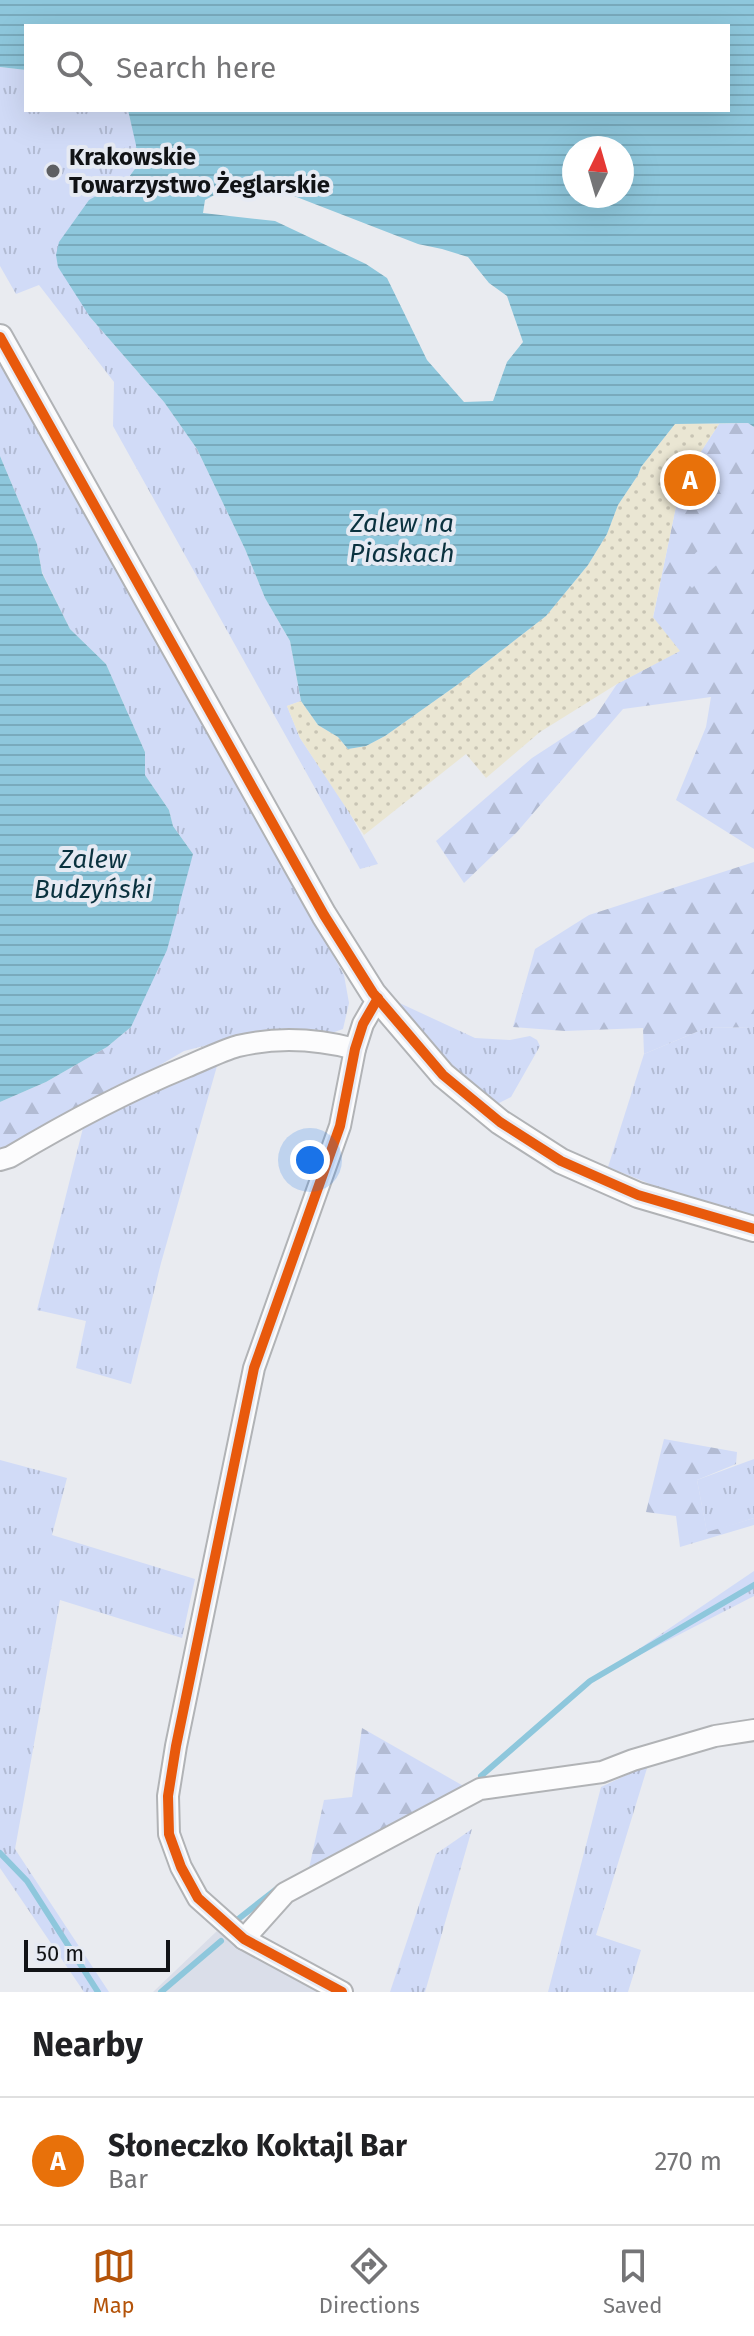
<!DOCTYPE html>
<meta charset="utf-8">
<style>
:root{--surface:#fff;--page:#f6f6f6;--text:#202124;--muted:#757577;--line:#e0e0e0;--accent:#b45309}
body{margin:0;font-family:"Fira Sans",sans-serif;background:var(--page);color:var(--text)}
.compass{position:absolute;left:562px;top:136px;width:72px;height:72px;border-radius:50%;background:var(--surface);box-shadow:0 8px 32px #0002;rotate:5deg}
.scale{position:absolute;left:24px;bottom:20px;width:146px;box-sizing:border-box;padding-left:8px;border:4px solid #111316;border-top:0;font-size:22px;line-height:28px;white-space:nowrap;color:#111316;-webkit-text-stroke:6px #e6eaf3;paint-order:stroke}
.you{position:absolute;left:310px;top:1160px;width:28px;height:28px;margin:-20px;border:6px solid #fff;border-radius:50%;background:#1a73e8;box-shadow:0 0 0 12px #1a73e833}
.badge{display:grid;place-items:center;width:52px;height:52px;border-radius:50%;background:var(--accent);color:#fff;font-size:26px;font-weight:700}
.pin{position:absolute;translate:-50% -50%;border:4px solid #fff;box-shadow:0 2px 8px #0006}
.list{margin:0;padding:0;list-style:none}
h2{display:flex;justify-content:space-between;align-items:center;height:104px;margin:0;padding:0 32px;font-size:34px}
h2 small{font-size:26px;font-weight:400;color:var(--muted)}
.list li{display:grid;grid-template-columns:52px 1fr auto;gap:24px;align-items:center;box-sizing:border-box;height:128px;padding:0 32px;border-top:2px solid var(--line)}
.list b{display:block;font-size:30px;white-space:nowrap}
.list p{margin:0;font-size:26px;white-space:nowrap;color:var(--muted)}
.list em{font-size:26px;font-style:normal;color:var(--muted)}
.icon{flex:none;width:44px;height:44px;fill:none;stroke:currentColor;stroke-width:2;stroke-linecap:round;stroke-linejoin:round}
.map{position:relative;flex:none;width:754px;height:1992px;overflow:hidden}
.search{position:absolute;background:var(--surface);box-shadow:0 8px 32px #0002;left:24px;right:24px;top:24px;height:88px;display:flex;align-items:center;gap:20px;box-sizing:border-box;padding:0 28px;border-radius:0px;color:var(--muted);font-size:30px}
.sheet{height:232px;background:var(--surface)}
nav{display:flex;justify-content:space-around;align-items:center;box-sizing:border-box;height:112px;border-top:2px solid var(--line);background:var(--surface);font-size:22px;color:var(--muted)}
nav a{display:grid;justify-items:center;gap:4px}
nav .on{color:var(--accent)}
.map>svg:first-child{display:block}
.built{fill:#dadee9}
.grass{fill:url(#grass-tufts)}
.forest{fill:url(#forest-firs)}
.sand{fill:url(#sand-dots)}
.garden{fill:#d1dbf7}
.water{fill:url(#water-rules);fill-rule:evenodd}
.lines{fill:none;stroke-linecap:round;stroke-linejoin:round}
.stream{stroke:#8ec7dc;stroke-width:6}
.minor-casing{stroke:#b1b3b6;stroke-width:24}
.tertiary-casing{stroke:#b1b3b6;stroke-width:28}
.minor{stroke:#fcfcfd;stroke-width:20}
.tertiary{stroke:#fcfcfd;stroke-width:24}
.cycleway-casing{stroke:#e6eaf3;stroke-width:15}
.cycleway{stroke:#e8590c;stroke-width:10}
.poi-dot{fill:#5d5f62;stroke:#e6eaf3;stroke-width:3}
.labels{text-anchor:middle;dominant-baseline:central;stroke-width:8;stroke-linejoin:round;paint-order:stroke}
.poi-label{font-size:24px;font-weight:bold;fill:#111316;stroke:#e6eaf3;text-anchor:start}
.water-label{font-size:26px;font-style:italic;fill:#0b323f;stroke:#e6eaf3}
</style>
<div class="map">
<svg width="754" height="1992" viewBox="0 0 754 1992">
<defs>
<pattern id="grass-tufts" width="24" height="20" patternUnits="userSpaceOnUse" patternTransform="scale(2)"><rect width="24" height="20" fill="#d1dbf7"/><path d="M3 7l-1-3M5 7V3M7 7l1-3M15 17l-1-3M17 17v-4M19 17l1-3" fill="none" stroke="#b2bbd3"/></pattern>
<pattern id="forest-firs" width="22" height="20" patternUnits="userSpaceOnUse" patternTransform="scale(2)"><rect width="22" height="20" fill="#d1dbf7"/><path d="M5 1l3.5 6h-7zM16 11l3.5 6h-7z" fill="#b2bbd3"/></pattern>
<pattern id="sand-dots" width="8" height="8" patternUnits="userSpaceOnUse" patternTransform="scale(2)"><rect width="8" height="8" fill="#eae6d3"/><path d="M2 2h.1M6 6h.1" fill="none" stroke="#c8c4b4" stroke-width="1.8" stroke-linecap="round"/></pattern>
<pattern id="water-rules" width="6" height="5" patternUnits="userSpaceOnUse" patternTransform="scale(2)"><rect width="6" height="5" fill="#8ec7dc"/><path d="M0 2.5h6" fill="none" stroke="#79aabc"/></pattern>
</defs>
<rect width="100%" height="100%" fill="#e9ebf0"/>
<path class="built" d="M217,1931l45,28 61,33h-170z"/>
<g class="grass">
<path d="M0,67l26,3v40h102c4,19 19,53 0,67 -9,7 -20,11 -29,16l-9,124 74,85 33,47 48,100 20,49 25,43 11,60 -14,5 13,32 48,72 30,54 -18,5 -247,-443 1,-44 -75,-97 -23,9 -16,-28z"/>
<path d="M0,357l344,618 5,28 -6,26 -17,6h-79l-63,16 -77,45v-49l24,-20 62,-173 -20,-28 -4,-16 -24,-35v-23l-39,-88 -36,-35 -28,-57 -5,-28 -37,-88z"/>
<path d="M393,1000l82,38 35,2 20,-4 7,4 3,6 -29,51 -18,9 -45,-37z"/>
<path d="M754,1027v190l-49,-11 -97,-39 36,-113 62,-26z"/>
<path d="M219,1059l-58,204 -30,121 -55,-16 10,-47 -49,-11 47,-186z"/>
<path d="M754,1459v59l-47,15 -10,-53z"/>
<path d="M0,1460l67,18 -15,57 143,44 -13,59 -122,-38 -45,249 94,143h-25l-84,-124z"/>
<path d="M754,1571v25l-155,80z"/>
<path d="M648,1765l-52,170 45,15 -13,42h-80l53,-205z"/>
<path d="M472,1829l-47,163h-35l46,-138z"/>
</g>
<g class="forest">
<path d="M748,423l6,4v422l-78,-49 30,-73 5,-30 -88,12 -106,123 -53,51 -28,-42 96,-83 63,-41 22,-33 62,-33 -26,-33 28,-136 38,-58z"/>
<path d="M754,862v165l-48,1 -62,26 -1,-26 -78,3 -52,-4 22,-78 54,-34z"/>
<path d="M107,1047v49l-107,55v-49l46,-20z"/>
<path d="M664,1439l73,13 -1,12 -39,16 10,52 47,-14v7l-74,22 -4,-31 -30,-4z"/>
<path d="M362,1728l105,60 -159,85 16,-73 28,-3z"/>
</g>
<path class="sand" d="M695,423l24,1 -38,58 -28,135 27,34 -63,33 -77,48 -54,46 -20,-24 -102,81 -64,-97 -13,-32 14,-5 17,24 20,12 10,12 18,-3 19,-10 72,-51 89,-69 42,-51 19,-31 11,-29 20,-30 3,-8 34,-43z"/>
<path class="garden" d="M709,540l16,17 -33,31 -16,-16z"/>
<g class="water">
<path d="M0,0h754v427l-6,-4 -73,1 -34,43 -3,8 -20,30 -11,29 -19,31 -42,51 -89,69 -72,51 -19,10 -18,3 -10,-12 -20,-12 -17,-24 -11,-60 -25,-43 -20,-49 -48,-100 -33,-47 -74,-85 -32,-50 -2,-12 3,-13 30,-42 40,-23 8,-11 -1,-21 -8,-35h600v-84h-702v44l-26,-3zM574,148h48v48h-48zM243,188l25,2 26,6 124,48 24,5 26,8 21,26 18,13 16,46 -16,20 -14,39 -29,1 -37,-42 -40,-82 -21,-14 -91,-43 -72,-8 2,-13 15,-8z"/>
<path d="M0,456l37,88 5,29 28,56 36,35 39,88v23l24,35 4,16 20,28 -26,96 -36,77 -24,20 -61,35 -46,20z"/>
</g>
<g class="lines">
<g class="stream">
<path d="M481,1776l109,-95 164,-96"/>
<path d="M0,1853l27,28 71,111"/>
<path d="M237,1920l42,-33"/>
<path d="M161,1992l60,-51"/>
</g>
<defs>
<g id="minor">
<path d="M0,1160l10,-3c57,-34 115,-65 176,-90 17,-7 35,-16 52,-21 38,-9 79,-7 117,3"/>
<path d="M244,1939l41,-46 195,-104 122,-17 31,-12 82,-24 39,-6"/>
<path d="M342,1992l-98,-53 -46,-41 -17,-31 -12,-33 -1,-38 8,-50 78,-378 86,-242 15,-77 8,-25 15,-26"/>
</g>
<path id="tertiary" d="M0,337l324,578 49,78 70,82 57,47 61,39 77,34 116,34"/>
</defs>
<use href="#minor" class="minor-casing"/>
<use href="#tertiary" class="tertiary-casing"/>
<use href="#minor" class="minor"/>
<use href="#tertiary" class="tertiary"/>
<defs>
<g id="cycleway">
<path d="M0,337l324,578 49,78 70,82 57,47 61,39 77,34 116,34"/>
<path d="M342,1992l-98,-53 -46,-41 -17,-31 -12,-33 -1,-38 8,-50 78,-378 86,-242 15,-77 8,-25 15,-26"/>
</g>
</defs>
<use href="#cycleway" class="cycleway-casing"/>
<use href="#cycleway" class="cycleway"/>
</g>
<circle class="poi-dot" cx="53" cy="171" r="8"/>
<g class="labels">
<g class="poi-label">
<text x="69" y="157">Krakowskie<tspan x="69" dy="28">Towarzystwo Żeglarskie</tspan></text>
</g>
<g class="water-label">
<text x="402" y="523">Zalew na<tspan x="402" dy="30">Piaskach</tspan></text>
<text x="93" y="859">Zalew<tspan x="93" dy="30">Budzyński</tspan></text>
</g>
</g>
</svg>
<svg class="compass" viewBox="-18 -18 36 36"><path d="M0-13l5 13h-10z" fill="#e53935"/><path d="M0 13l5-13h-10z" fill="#757577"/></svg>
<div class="scale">50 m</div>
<div class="you"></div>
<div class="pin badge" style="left:690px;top:480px;background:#e8710a">A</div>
<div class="search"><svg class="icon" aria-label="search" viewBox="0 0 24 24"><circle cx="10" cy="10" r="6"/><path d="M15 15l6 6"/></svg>Search here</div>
</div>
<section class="sheet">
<h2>Nearby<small></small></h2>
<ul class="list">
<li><span class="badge" style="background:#e8710a">A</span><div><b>Słoneczko Koktajl Bar</b><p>Bar</p></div><em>270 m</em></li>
</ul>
</section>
<nav>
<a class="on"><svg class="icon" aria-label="map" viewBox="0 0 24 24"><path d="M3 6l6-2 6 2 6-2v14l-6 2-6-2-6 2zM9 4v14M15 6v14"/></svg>Map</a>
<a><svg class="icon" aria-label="directions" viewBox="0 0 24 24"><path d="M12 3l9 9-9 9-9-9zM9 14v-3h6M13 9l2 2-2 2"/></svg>Directions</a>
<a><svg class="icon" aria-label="saved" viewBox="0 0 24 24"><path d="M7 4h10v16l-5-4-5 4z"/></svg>Saved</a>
</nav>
